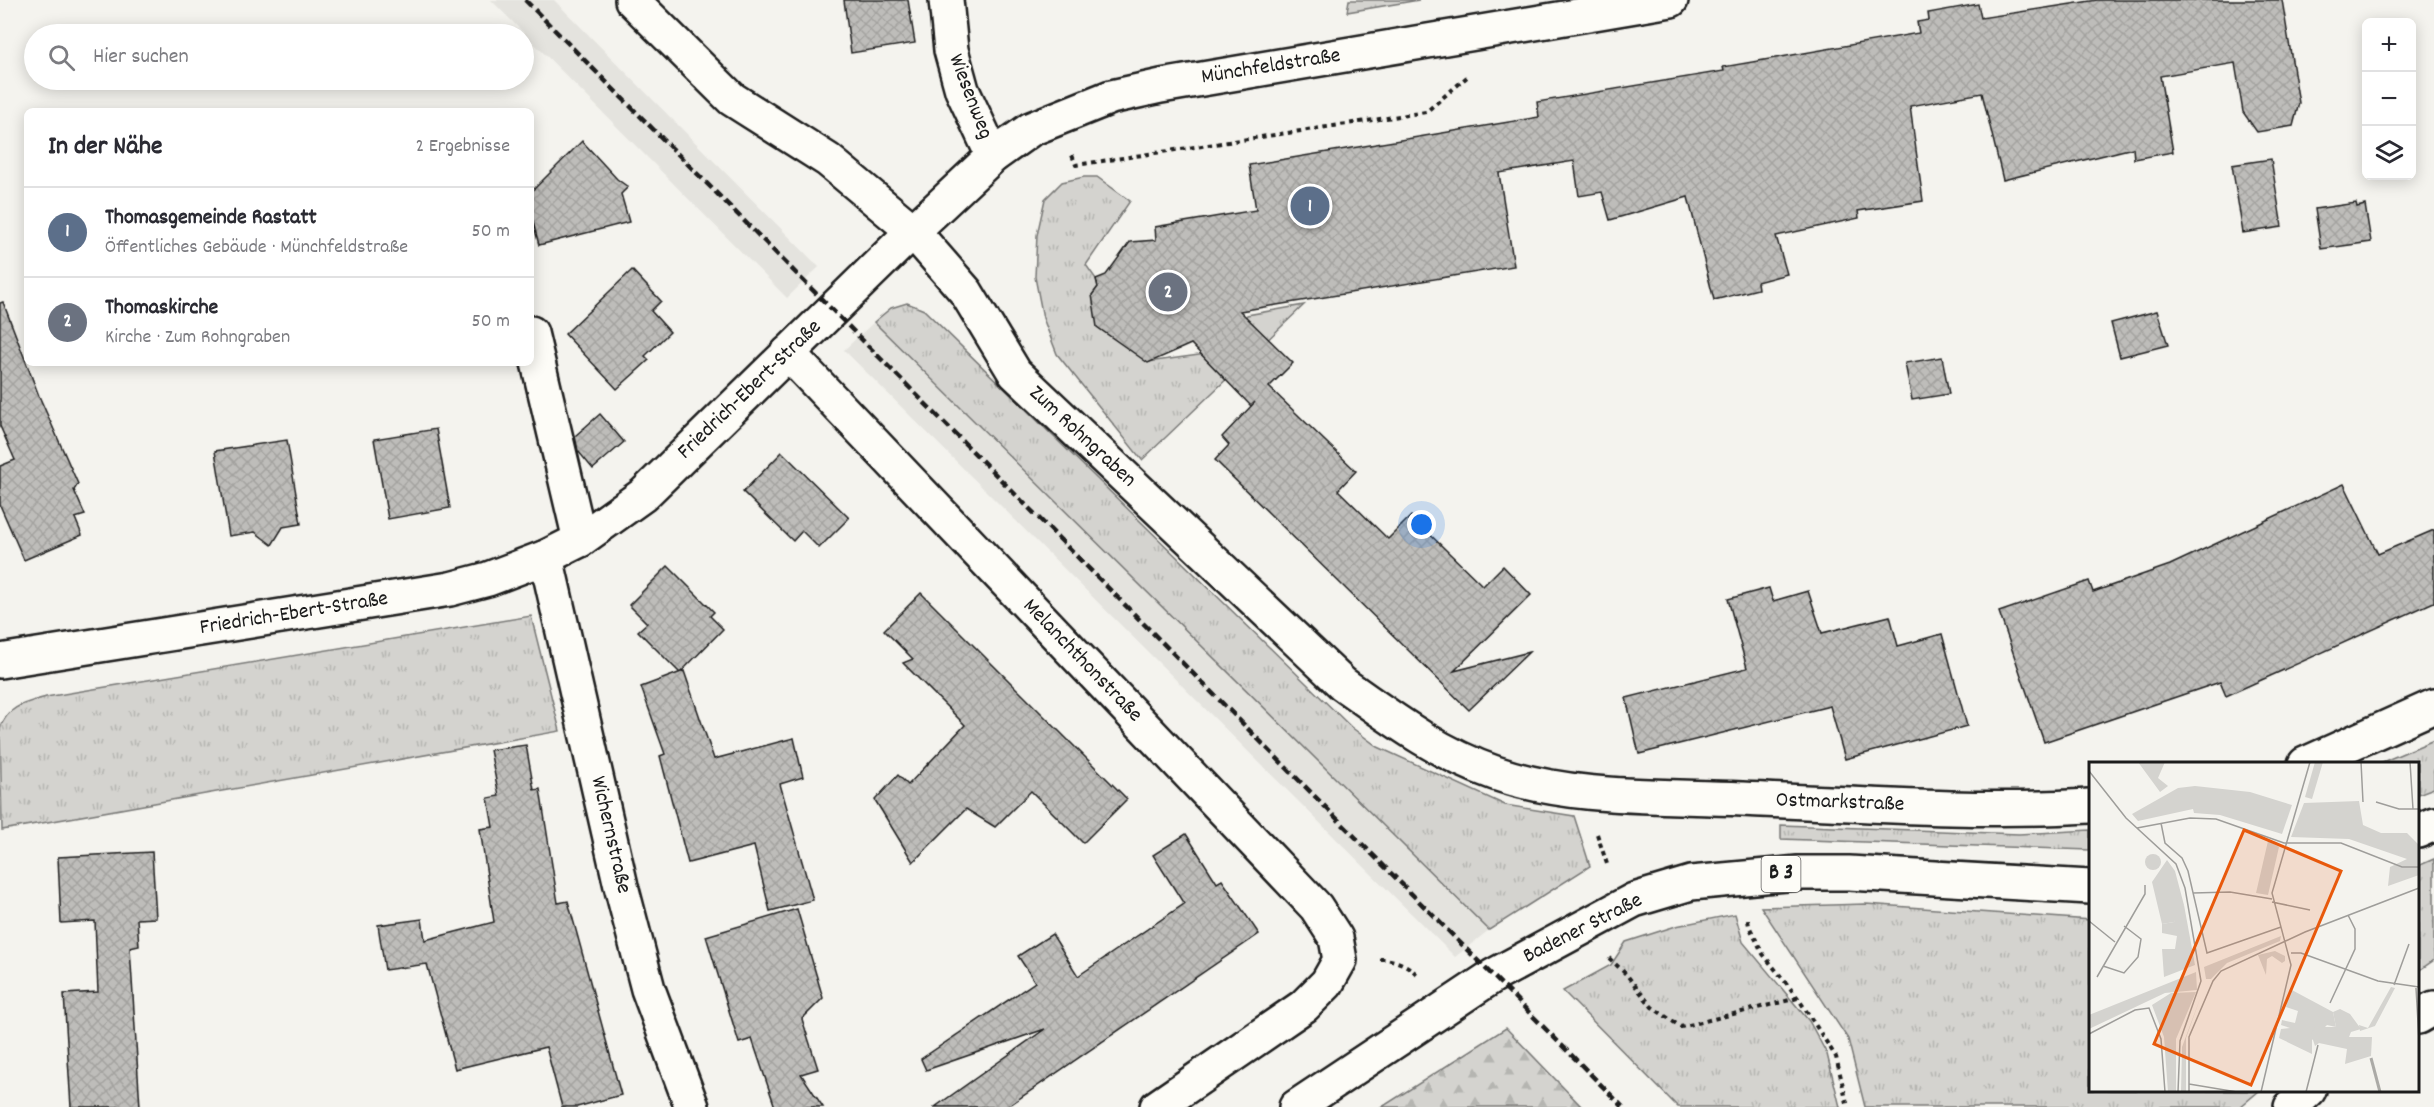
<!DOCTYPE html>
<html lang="de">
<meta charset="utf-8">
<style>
:root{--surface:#fff;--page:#f2f2f3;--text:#2b2b33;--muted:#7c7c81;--line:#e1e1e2;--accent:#111827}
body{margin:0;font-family:Dekko,sans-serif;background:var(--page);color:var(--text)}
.controls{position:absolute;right:18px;top:18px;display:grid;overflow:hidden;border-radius:9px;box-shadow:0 3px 15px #0003}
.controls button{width:54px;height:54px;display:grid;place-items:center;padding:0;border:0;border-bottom:2px solid var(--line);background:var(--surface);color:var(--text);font:30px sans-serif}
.you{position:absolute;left:1422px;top:525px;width:21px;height:21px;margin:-15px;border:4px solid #fff;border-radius:50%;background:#1a73e8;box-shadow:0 0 0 9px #1a73e833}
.badge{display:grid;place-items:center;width:39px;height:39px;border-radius:50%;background:var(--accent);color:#fff;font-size:20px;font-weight:700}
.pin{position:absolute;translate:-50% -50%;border:3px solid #fff;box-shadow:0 2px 6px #0006}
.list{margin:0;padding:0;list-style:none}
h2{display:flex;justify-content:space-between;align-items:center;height:78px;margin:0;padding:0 24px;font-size:26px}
h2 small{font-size:20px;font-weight:400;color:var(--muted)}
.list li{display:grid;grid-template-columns:39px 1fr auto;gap:18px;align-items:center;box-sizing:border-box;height:90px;padding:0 24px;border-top:2px solid var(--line)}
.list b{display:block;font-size:22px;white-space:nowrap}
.list p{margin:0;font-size:20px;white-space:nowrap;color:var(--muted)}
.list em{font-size:20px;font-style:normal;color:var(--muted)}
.icon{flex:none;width:33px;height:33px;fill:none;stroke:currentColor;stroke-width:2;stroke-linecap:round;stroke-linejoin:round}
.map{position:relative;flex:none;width:2434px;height:1107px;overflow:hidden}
.search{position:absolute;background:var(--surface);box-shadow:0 3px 15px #0003;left:24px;top:24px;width:510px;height:66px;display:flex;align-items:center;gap:15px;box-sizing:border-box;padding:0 21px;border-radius:33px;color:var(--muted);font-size:22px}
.panel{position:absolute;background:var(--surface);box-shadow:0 3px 15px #0003;left:24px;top:108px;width:510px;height:258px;border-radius:9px}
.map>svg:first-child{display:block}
.built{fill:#e4e3de}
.grass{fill:url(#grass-tufts);stroke:#787876;stroke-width:1.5}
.forest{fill:url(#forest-firs);stroke:#787876;stroke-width:1.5}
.building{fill:url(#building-cross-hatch);stroke:#1c1c1c;stroke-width:1.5}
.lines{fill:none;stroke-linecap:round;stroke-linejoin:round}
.minor-casing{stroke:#1c1c1c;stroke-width:38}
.primary-casing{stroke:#1c1c1c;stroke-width:38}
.path{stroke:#1c1c1c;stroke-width:4;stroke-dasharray:4.5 4.5;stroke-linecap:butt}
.minor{stroke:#fdfcf7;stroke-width:33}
.primary{stroke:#fdfcf7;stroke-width:33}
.rail{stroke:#1c1c1c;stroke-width:4.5;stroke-dasharray:9 4.5;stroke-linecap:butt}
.labels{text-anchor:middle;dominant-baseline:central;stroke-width:5;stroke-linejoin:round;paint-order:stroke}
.shield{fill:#fdfcf7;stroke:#605f5e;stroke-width:1.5}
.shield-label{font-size:21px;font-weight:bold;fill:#1c1c1c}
.street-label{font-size:22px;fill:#1c1c1c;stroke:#fdfcf7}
.inset-river{fill:none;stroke:#abaaa6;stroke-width:3}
.inset-road{fill:none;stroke:#9e9d9a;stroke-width:1.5}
.view{fill:#e8590c;fill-opacity:0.15;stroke:#e8590c;stroke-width:3}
.inset-edge{fill:none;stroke:#1c1c1c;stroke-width:3}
</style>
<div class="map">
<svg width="2434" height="1107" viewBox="0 0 2434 1107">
<defs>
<pattern id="grass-tufts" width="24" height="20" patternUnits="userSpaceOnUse" patternTransform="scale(1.5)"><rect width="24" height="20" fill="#d4d3cf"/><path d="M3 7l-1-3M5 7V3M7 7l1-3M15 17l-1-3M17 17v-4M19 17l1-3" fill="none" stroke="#b5b5b1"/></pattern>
<pattern id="forest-firs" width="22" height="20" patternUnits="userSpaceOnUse" patternTransform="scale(1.5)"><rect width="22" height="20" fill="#d4d3cf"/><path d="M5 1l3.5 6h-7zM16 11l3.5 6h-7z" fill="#b5b5b1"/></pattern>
<pattern id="building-cross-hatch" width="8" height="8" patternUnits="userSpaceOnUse" patternTransform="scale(1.5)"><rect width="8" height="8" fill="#bebdba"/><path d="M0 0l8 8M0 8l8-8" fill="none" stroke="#a3a29f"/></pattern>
</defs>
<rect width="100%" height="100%" fill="#f4f3ee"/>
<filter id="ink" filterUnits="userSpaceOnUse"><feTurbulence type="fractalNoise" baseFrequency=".0167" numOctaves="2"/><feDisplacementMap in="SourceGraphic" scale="12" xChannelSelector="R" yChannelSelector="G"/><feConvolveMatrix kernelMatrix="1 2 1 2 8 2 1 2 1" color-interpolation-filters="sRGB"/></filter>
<g filter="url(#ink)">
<g class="built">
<path d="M491,0h63l265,267 -32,31z"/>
<path d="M874,322l615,608 -34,27 -611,-607z"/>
</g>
<g class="grass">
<path d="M1349,0h70l-72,12z"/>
<path d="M1084,177h13l33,24 -44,64 10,14 2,8 -6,8 56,67 73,-10 26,-37 57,-10 -162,155 -85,-106 -14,-36 -8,-41 2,-42 8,-36 17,-17z"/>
<path d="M907,303l17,7 427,417 27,20 127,58 69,11 16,50 -101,64 -615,-608 17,-14z"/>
<path d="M531,616l29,115 -558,99 -2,-101c7,-23 25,-26 46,-32z"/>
<path d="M2434,740v48l-16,6v-30l-38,-1z"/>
<path d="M1781,825l238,9 71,-4v20l-309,-11z"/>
<path d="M2434,859v101l-16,11v-105z"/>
<path d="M1866,904l224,16v170l169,1 -19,16h-375l-17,-68 -87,-132z"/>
<path d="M1735,914l8,28 66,79 18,33 13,53h-162l-115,-116 48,-26 15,-23 50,-16z"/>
</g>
<path class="forest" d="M1506,1028l76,79h-200z"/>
<g class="building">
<path d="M844,0h64l7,43 -64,10z"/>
<path d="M2097,0h185l17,103 -6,23 -36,6 -14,-20 -8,-49 -75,13 13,76 -39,7 -1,-11 -130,32 -21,-87 -72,13 13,95 -65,10 1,7 -83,18 11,38 -30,8 1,7 -44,11 -26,-103 -78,23 -8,-28 -23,4 -5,-35 -75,12 15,93 -274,45 53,52 -24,24 87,84 -18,19 50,49 23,-23 72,70 20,-20 28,29 -77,76 75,-19 -60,58 -254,-250 14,-15 -7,-8 33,-35 -4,4 -60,-62 -43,19 -51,-36 -5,-32 6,-8 -2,-8 10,-4 24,-33 26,-2 -1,-13 101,-17 -7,-45 290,-48 -2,-15 187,-31 -1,-4 196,-34 -2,-11 12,-2 -1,-7 50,-9 3,14z"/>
<path d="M582,141l35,38 11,8 -7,7 8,28 -90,23 -8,-31v-22z"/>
<path d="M2271,159l11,68 -39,6 -11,-68z"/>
<path d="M2356,203l1,4 8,-2 6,37 -50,7 -6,-40z"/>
<path d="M632,270l29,31 -10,10 19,21 -25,24 4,4 -32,29 -52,-55z"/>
<path d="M3,302l36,94 39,88 -4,6 11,25 -10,3 7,17 -58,25 -24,-55v-39l15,-6 -15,-34v-123z"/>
<path d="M2157,311l11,34 -48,12 -9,-34z"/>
<path d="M1942,357l7,37 -37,6 -7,-37z"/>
<path d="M600,414l24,28 -31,27 -15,-18 -3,-15z"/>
<path d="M436,429l14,79 -62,11 -14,-80z"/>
<path d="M287,440l14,84 -18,3 -11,18 -17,-13 -26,4 -14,-85z"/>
<path d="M782,452l67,66 -30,30 -17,-17 -9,10 -50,-49z"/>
<path d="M2344,484l34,70 56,-24v72l-208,94 -6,-14 -176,60 -45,-130 90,-31 4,11 77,-27z"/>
<path d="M668,566l46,46 -4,4 13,13 -43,44 -42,-42 9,-8 -18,-18z"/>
<path d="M1769,588l4,13 35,-10 14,42 68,-17 8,30 44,-12 25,92 -122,33 -15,-53 -191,48 -13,-56 121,-30 -19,-69z"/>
<path d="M921,593l206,206 -44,44 -52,-52 -36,36 -29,-18 -53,53 -38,-62 23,-25 10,10 57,-60 -62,-62 10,-4 -29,-29z"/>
<path d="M684,671l30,88 80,-21 9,39 -23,7 33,116 -43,11 -16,-65 -66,17 -28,-107 5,-2 -24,-67z"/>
<path d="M526,745l8,45 6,-1 18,114 10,-2 53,194 -44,12h-15l-16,-60 -91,22 -28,-105 -42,6 -7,-45 44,-6 3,21 69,-18 -14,-93 13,-2 -5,-29 11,-2 -9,-46z"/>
<path d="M1186,834l31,49 5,-3 37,54 -252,173h-72l110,-78 -119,41 -5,-11 114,-77 -17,-26 34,-22 26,42 106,-72 -31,-49z"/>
<path d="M152,852l4,66 -19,1 2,27 -9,2 10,159h-69l-7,-113 34,-2 -3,-71 -34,2 -3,-66z"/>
<path d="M797,909l26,89 -21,21 16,50 -17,5 22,33h-48l-23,-68 -13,4 -33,-107z"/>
</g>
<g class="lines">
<defs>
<g id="minor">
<path d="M632,0l100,99 96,61 85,71 53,61 49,81 328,311c48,34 96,70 152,89 78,27 165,22 247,26 116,5 233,14 348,7"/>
<path d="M946,0l5,50 11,40 31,66"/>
<path d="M531,333l49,207"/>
<path d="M788,353l528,554 20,31 4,22 -13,23 -23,23 -147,101"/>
<path d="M546,557l75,329 27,103 44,118"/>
<path d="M0,661l450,-72 38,-10 58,-22 34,-17 63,-45 270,-264 80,-75 38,-27 80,-32 50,-11 510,-86"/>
<path d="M2305,764l129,-58"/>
<path d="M2418,1017l16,-9"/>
<path d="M2291,1107l18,-17"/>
</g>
<g id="primary">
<path d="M2418,831l16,-7"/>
<path d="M1296,1107l197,-131 141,-76 57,-17 107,-10h51l241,14"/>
</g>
</defs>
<use href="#minor" class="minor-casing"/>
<use href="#primary" class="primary-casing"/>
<g class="path">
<path d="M1072,155l4,10 350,-53 41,-35"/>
<path d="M1597,834l10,30h2"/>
<path d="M1748,920l1,6 14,28 35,44 38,59 12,50"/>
<path d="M1609,958l17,16 26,33 29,20 117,-29"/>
<path d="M1380,959c12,-1 31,7 38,17"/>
</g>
<use href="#minor" class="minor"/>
<use href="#primary" class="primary"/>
<path class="rail" d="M525,0l1098,1107"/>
</g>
</g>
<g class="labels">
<rect class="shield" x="1761.5" y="856" width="39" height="36" rx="4.5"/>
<g class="shield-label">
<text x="1781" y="874">B 3</text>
</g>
<g class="street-label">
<text transform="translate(1271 67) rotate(-9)">Münchfeldstraße</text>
<text transform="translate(970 97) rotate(69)">Wiesenweg</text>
<text transform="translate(750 390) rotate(-44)">Friedrich-Ebert-Straße</text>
<text transform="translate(1082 437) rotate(43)">Zum Rohngraben</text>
<text transform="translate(294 614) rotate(-9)">Friedrich-Ebert-Straße</text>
<text transform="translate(1082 661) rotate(46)">Melanchthonstraße</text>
<text transform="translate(1840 803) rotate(2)">Ostmarkstraße</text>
<text transform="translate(610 835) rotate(77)">Wichernstraße</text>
<text transform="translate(1583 929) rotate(-27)">Badener Straße</text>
</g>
</g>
<g transform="translate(2089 762)">
<rect width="330" height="330" fill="#f4f3ee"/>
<path d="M49,0h27l-7,16 10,8 -8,6zM226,0h8l-11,37 -7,-2zM179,79l11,6 -11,48 -12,-2zM78,98l8,11 9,34 -10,17 -12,2 -10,-42zM192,174l-1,5 -53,22 -16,16h-5l-2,-12zM186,189l10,5v5l-3,2 -10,-7 -5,3 -1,16 -8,-20zM107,210l1,18 -32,3 -76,36v-14zM302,225l4,1 -20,38 -15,5 -1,-6 9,3zM201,227l43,23 3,15 -9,-2 -15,15v14l-33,-16 2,-9 9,-1 -9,-3 1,-5 13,3 3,-12 -12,-4zM107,230l-20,47v53h-8l-4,-55 -12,-32 19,-12zM112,234l-15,42v54h-5l1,-45z" fill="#d4d3cf"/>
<path d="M106,24l55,6 42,13 -10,29 -62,-19 -26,-2 -1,-4 -55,12 -6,-7 46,-26zM270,39l4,24 18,8h26l12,12v30l-31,11 2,-19 17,-8 -58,-20 -58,-2 13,-34zM95,143l11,60 -31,12 -2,-28h13l2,-13 -15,-3v-9l12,-2 3,-12zM251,247l10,5 11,15 -10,3 -2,5h23l-1,19 -26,8 2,-15 -28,-6 -4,3 -4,-12 4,-7h21l-3,-15z" fill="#d4d3cf"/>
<path d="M56 100a8 8 0 1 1 16 0a8 8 0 1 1-16 0Z" fill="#d4d3cf"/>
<path class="inset-river" d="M282,296l9,34"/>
<path class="inset-road" d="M272,0l2,40M321,0l3,47M0,9l37,47 50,46 9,24 16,93 -21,60 -2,51M287,40l23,7h20M72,61l4,20 17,15 6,13 19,82 74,-26M48,66l53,-10 26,1 68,24h57l61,24h17M104,131l37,-1 42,7M183,140l38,8M0,159l26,21M202,191h10l77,28 41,6M14,204l21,7 14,-16 3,-18 -17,-13M8,215l48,-83v-9M305,223l15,-41M327,226l3,52M241,241l25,-54v-20l-7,-14M0,272l46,-24 14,-2 12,31 4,53M100,322l48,8M100,330v-55l24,-56 8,-10 84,-39 114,-44M172,330l30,-127 -19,-72 38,-131M217,330l12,-47"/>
<path class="view" d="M155,68l97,41 -90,214 -97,-41z"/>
<rect width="330" height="330" class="inset-edge"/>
</g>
</svg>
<div class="controls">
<button>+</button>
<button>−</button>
<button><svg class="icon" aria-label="layers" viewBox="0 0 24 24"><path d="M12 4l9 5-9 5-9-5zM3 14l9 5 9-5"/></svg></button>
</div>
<div class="you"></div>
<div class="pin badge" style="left:1310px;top:206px;background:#5c6f8a">1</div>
<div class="pin badge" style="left:1168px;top:292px;background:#6b7280">2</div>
<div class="search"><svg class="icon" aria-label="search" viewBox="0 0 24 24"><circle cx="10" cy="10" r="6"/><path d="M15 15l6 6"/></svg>Hier suchen</div>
<section class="panel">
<h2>In der Nähe<small>2 Ergebnisse</small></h2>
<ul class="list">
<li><span class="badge" style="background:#5c6f8a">1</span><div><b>Thomasgemeinde Rastatt</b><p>Öffentliches Gebäude · Münchfeldstraße</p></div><em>50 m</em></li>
<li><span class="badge" style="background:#6b7280">2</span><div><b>Thomaskirche</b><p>Kirche · Zum Rohngraben</p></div><em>50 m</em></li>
</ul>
</section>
</div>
